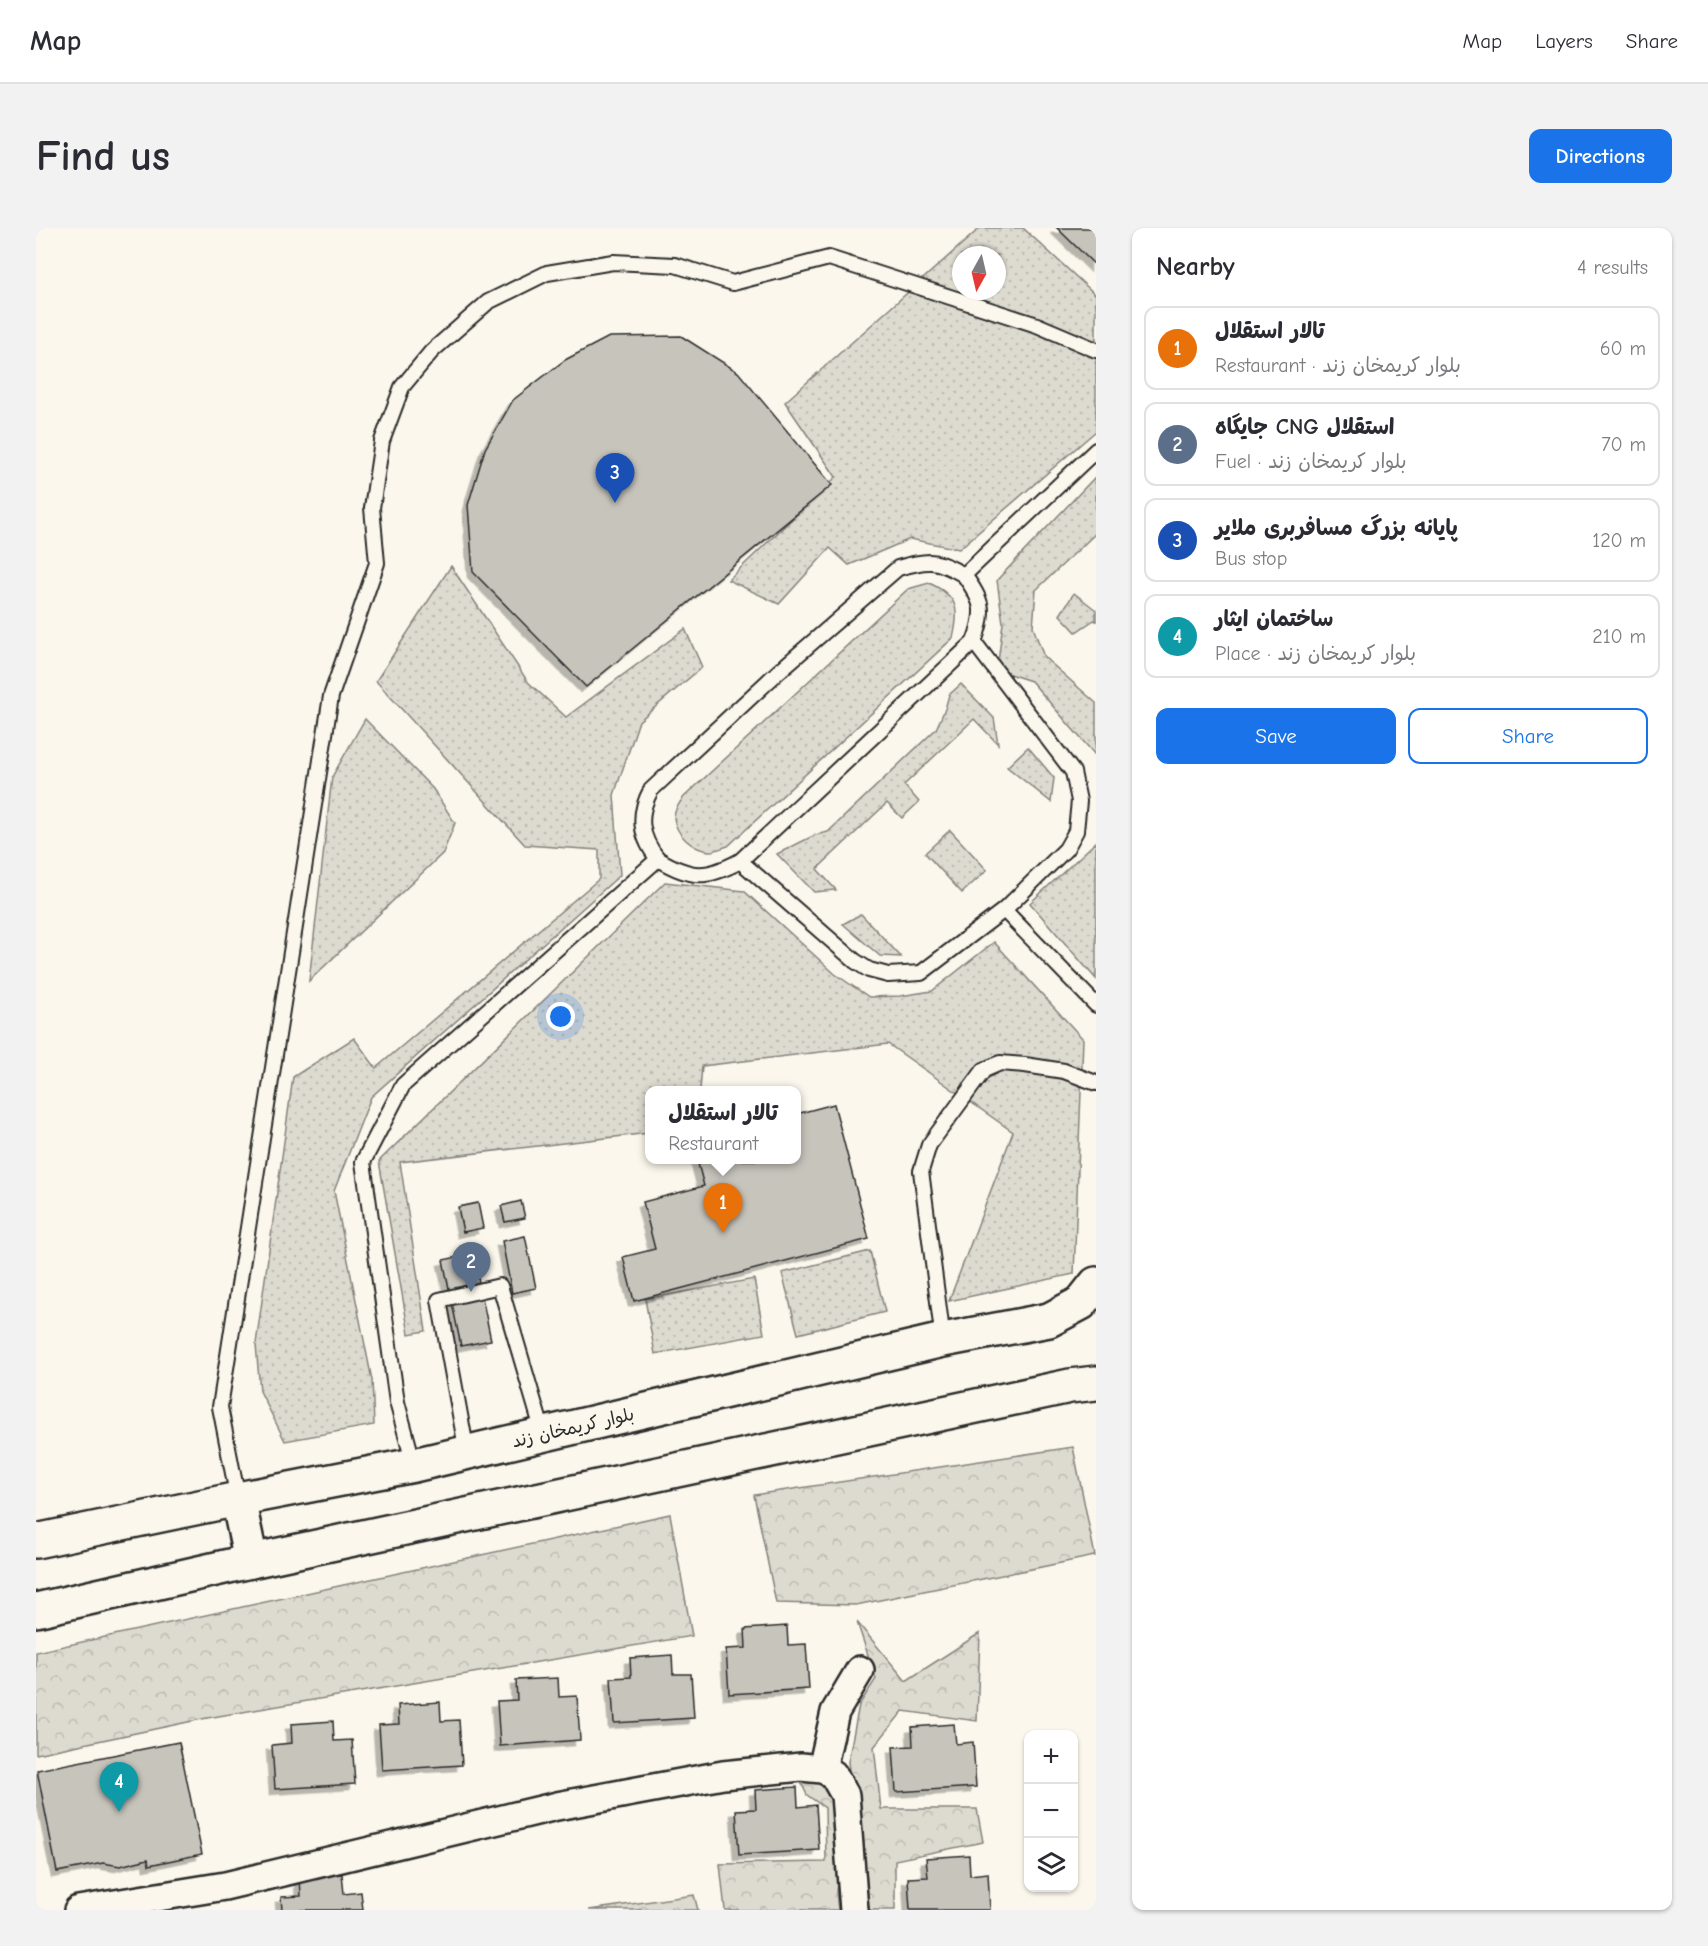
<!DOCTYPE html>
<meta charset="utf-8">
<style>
:root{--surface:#fff;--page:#f2f2f3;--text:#2b2b33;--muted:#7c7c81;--line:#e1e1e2;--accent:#1a73e8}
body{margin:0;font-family:"Comic Neue","Playpen Sans Arabic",sans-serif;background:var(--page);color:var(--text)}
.controls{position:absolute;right:18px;bottom:18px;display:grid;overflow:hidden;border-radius:12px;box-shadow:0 2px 4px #0004}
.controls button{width:54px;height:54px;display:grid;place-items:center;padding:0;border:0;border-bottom:2px solid var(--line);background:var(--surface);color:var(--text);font:30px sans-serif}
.compass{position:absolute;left:916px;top:18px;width:54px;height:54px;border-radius:50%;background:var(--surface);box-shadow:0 2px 4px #0004;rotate:188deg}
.you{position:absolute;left:525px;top:789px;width:21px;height:21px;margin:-15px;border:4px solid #fff;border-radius:50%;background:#1a73e8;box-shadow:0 0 0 9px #1a73e833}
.badge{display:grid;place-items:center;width:39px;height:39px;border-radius:50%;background:var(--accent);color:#fff;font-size:20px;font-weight:700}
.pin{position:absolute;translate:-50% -50px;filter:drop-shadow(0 2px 3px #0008)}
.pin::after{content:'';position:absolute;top:32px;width:21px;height:18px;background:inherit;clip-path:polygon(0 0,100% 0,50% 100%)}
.popup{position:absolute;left:609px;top:858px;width:156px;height:78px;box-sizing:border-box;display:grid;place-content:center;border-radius:12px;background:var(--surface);filter:drop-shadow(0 2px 4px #0005);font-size:20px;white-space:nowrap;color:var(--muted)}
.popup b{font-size:22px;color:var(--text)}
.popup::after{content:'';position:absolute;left:50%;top:100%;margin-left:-12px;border:12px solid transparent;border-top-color:var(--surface)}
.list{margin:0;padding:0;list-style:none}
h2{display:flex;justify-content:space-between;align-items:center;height:78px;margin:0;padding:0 24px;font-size:26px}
h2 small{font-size:20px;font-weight:400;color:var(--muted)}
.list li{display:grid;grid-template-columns:39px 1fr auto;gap:18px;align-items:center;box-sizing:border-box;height:84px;margin:0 12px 12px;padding:0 12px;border:2px solid var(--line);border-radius:12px}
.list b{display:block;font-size:22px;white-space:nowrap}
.list p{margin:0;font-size:20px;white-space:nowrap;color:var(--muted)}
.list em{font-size:20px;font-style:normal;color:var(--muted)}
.actions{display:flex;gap:12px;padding:18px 24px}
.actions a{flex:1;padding:14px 0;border:2px solid var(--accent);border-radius:12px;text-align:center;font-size:21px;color:var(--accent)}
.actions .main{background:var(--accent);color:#fff}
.icon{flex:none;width:33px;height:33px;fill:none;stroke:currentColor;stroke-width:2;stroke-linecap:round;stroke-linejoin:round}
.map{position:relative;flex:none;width:1060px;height:1682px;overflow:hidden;border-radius:12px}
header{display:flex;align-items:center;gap:36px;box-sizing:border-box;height:84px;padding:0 30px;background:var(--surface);border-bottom:2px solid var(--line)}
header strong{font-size:28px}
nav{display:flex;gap:33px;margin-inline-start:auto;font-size:21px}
.intro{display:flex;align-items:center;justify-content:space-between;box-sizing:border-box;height:144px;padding:0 36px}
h1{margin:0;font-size:42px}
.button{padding:15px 27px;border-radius:12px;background:var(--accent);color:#fff;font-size:21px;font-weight:700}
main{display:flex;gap:36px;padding:0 36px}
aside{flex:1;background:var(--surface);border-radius:12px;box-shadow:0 2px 4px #0004}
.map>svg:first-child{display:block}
.grass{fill:url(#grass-dots);stroke:#84827e;stroke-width:1.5;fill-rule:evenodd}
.forest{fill:url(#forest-crowns);stroke:#84827e;stroke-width:1.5}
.building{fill:#c7c4bc;stroke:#2b2b2b;stroke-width:1.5;filter:url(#shadow)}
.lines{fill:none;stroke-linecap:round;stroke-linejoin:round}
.service-casing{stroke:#2b2b2b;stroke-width:18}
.minor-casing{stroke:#2b2b2b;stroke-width:32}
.secondary-casing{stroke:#2b2b2b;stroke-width:38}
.primary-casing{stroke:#2b2b2b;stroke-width:38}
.service{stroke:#fbf7ec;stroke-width:14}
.minor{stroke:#fbf7ec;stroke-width:27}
.secondary{stroke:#fbf7ec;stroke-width:33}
.primary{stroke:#fbf7ec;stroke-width:33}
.labels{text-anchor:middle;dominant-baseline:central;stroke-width:4.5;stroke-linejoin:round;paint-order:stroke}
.street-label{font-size:18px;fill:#2b2b2b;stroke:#fbf7ec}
</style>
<header>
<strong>Map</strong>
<nav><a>Map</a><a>Layers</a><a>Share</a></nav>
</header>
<div class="intro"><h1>Find us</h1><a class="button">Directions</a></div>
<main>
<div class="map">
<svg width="1060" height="1682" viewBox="0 0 1060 1682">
<defs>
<pattern id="grass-dots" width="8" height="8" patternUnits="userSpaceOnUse" patternTransform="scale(1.5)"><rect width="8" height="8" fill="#dddad0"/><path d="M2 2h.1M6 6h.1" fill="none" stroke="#bebbb3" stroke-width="1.8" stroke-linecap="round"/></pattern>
<pattern id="forest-crowns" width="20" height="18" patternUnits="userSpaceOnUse" patternTransform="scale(1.5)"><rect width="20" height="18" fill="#dddad0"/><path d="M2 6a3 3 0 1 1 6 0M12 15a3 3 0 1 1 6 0" fill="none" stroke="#bebbb3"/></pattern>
<filter id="shadow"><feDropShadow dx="-5.5" dy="5.5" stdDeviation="0" flood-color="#0004"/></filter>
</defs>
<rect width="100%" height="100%" fill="#fbf7ec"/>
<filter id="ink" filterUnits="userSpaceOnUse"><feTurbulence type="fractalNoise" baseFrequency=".0167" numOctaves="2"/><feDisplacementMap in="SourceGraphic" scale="12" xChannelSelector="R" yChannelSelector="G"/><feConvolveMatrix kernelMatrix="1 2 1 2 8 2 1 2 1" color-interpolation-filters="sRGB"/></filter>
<g filter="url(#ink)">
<g class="grass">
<path d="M944,0h43l73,67v136l-137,118 -49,-10 -61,26 -19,-17 -51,56 -51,-24 108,-103 -51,-75zM925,27h36v36h-36z"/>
<path d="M1060,248v57l-60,57 -3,37 11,30 52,46v53l-65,-75 -34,-11 6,-47 -6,-43z"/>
<path d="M415,338l77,116 38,35 119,-88 17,38 -63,54 -25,74 6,80 -249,222 -37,94 38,189 2,45 -89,16 -25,-50 -4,-47 37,-267 61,-39 22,30 223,-189v-29l-74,-5 -149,-164z"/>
<path d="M893,355c29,13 31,26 24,55l-225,208c-5,1 -12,5 -18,5 -17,-1 -34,-16 -36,-33 0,-8 5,-15 10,-21l224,-208z"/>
<path d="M1038,365l22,17v11l-2,-1 -18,12 -16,-17z"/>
<path d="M925,456l33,34 4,26 -24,-25 -70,66 15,17 -17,16 -15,-15 -70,66 19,21 -22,2 -37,-38 38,-19 13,-3 108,-103 9,-20 4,-14z"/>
<path d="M329,491l68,70 22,34 -12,30 -134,128 23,-204z"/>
<path d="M992,519l26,31 -3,24 -44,-35z"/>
<path d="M914,602l37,40 -25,23 -37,-40z"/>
<path d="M1060,614v137l-66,-76z"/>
<path d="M629,654l79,9 91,83 34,23 31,-1 32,-5 62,-49 89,97 -9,235 -125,27 64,-169 -125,-88 -186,22 -2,24h-50l-1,43 -249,29 26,169 -17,3 -30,-173z"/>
<path d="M825,686l40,43 -21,-1 -37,-32z"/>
<path d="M834,1023l15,61 -87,22 -16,-61z"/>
<path d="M718,1051l10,55 -109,20 -10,-55z"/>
</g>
<g class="forest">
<path d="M1037,1219l22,109 -239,49 -80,-2 -22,-108z"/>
<path d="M634,1286l22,122 -485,82 -171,36v-102z"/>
<path d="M821,1394l49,59 74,-48 -3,88 -74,-10 -29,36 7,62h96l6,33 -88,18v50h-26l-21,-148 11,-57 17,-26z"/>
<path d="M764,1552l18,2 16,17 6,58 -4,35 2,18h-113l-5,-46 106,-2 -1,-54 -18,-13z"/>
<path d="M658,1667l4,15h-109z"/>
</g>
<g class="building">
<path d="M1021,0h39v38z"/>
<path d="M645,108l57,36 94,113 -246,202 -113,-115 -5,-67 17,-56 28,-49 52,-40 44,-23z"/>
<path d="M798,876l35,135 -235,62 -11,-44 32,-8 -12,-47 61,-16 -7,-26h99v-46z"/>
<path d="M485,973l4,17 -20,4 -4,-16z"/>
<path d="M442,975l5,25 -20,4 -5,-25z"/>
<path d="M489,1008l11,52 -24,5 -10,-52z"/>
<path d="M437,1026l18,86 -30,6 -18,-86z"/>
<path d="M751,1398l1,19 18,-1 3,45 -80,5 -3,-45 20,-1 -1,-19z"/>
<path d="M636,1427l1,19h18l3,44 -80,5 -3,-45 20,-1 -1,-19z"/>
<path d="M522,1450l1,19 18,-1 3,44 -80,6 -3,-45 20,-1 -1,-20z"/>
<path d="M404,1474l1,19 18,-1 3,45 -80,5 -3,-45 20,-1 -1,-19z"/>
<path d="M297,1493l1,20 18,-1 3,44 -80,5 -3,-44 20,-2 -1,-19z"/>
<path d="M918,1496l2,20 17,-2 3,45 -80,5 -3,-45 20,-1 -1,-19z"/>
<path d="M143,1514l23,112 -53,11 -1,-6 -28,7 -17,-3 -46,9 -20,-102z"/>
<path d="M761,1559l1,20 18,-2 3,45 -80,5 -3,-45 20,-1 -1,-19z"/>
<path d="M933,1627l1,20 18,-2 2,37h-80l-2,-32 20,-1 -2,-19z"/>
<path d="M306,1646l2,20 17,-2 2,18h-81l-1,-13 20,-1 -1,-19z"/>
</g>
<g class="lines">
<defs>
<g id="service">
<path d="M622,631c33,20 49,20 82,2l234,-219c12,-32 9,-40 -10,-67"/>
<path d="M704,633l115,100 14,9 19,5 33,-2 83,-63 62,-61 10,-18 3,-30 -6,-29 -99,-130"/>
<path d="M968,682l92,95"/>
<path d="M907,1112l-22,-169 8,-26 55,-75 16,-7 25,2 39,6 32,12"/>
<path d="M431,1225l-28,-153 61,-14 44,150"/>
<path d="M378,1237l-17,-63 -34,-240 40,-77 255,-226c-18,-22 -21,-44 -7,-69l127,-118 120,-104c31,-9 38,-9 66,7l132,-125"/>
<path d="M202,1271l-18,-92 111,-711 46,-133 -5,-55 10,-67 20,-54 30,-36 56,-49 59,-29 66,-11 62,3 58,18 96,-25 208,67 59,25"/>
</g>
<g id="minor">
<path d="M786,1541l13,-57 25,-42"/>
<path d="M42,1682l147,-24 332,-80 166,-31 78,-8 21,2 11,5 12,21 9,115"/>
</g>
<path id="secondary" d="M202,1271l13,62"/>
<g id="primary">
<path d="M0,1313l202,-42 176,-34 529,-125 106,-20 32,-17 15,-19"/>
<path d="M0,1382l215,-49 819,-175 26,-3"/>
</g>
</defs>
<use href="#service" class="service-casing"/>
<use href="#minor" class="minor-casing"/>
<use href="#secondary" class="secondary-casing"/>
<use href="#primary" class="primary-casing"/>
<use href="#service" class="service"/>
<use href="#minor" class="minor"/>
<use href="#secondary" class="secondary"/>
<use href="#primary" class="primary"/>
</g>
</g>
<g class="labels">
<g class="street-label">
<text transform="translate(537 1200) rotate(-13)">بلوار کریمخان زند</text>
</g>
</g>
</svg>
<div class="controls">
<button>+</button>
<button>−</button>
<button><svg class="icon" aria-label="layers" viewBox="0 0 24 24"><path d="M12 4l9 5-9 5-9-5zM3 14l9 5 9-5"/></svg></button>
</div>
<svg class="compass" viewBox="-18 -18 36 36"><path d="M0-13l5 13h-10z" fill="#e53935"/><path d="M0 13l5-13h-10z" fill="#7c7c81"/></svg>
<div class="you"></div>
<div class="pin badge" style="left:687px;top:1005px;background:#e8710a">1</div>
<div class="popup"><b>تالار استقلال</b>Restaurant</div>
<div class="pin badge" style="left:435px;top:1064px;background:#5c6f8a">2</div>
<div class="pin badge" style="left:579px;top:275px;background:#1a4fb4">3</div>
<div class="pin badge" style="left:83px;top:1584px;background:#0f9aa8">4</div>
</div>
<aside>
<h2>Nearby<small>4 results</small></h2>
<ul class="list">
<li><span class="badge" style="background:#e8710a">1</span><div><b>تالار استقلال</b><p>Restaurant · بلوار کریمخان زند</p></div><em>60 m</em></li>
<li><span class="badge" style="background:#5c6f8a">2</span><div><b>جایگاه CNG استقلال</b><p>Fuel · بلوار کریمخان زند</p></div><em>70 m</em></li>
<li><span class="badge" style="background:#1a4fb4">3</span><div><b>پایانه بزرگ مسافربری ملایر</b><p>Bus stop</p></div><em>120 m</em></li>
<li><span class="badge" style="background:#0f9aa8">4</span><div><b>ساختمان ایثار</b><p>Place · بلوار کریمخان زند</p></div><em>210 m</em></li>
</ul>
<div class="actions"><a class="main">Save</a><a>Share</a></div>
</aside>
</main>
